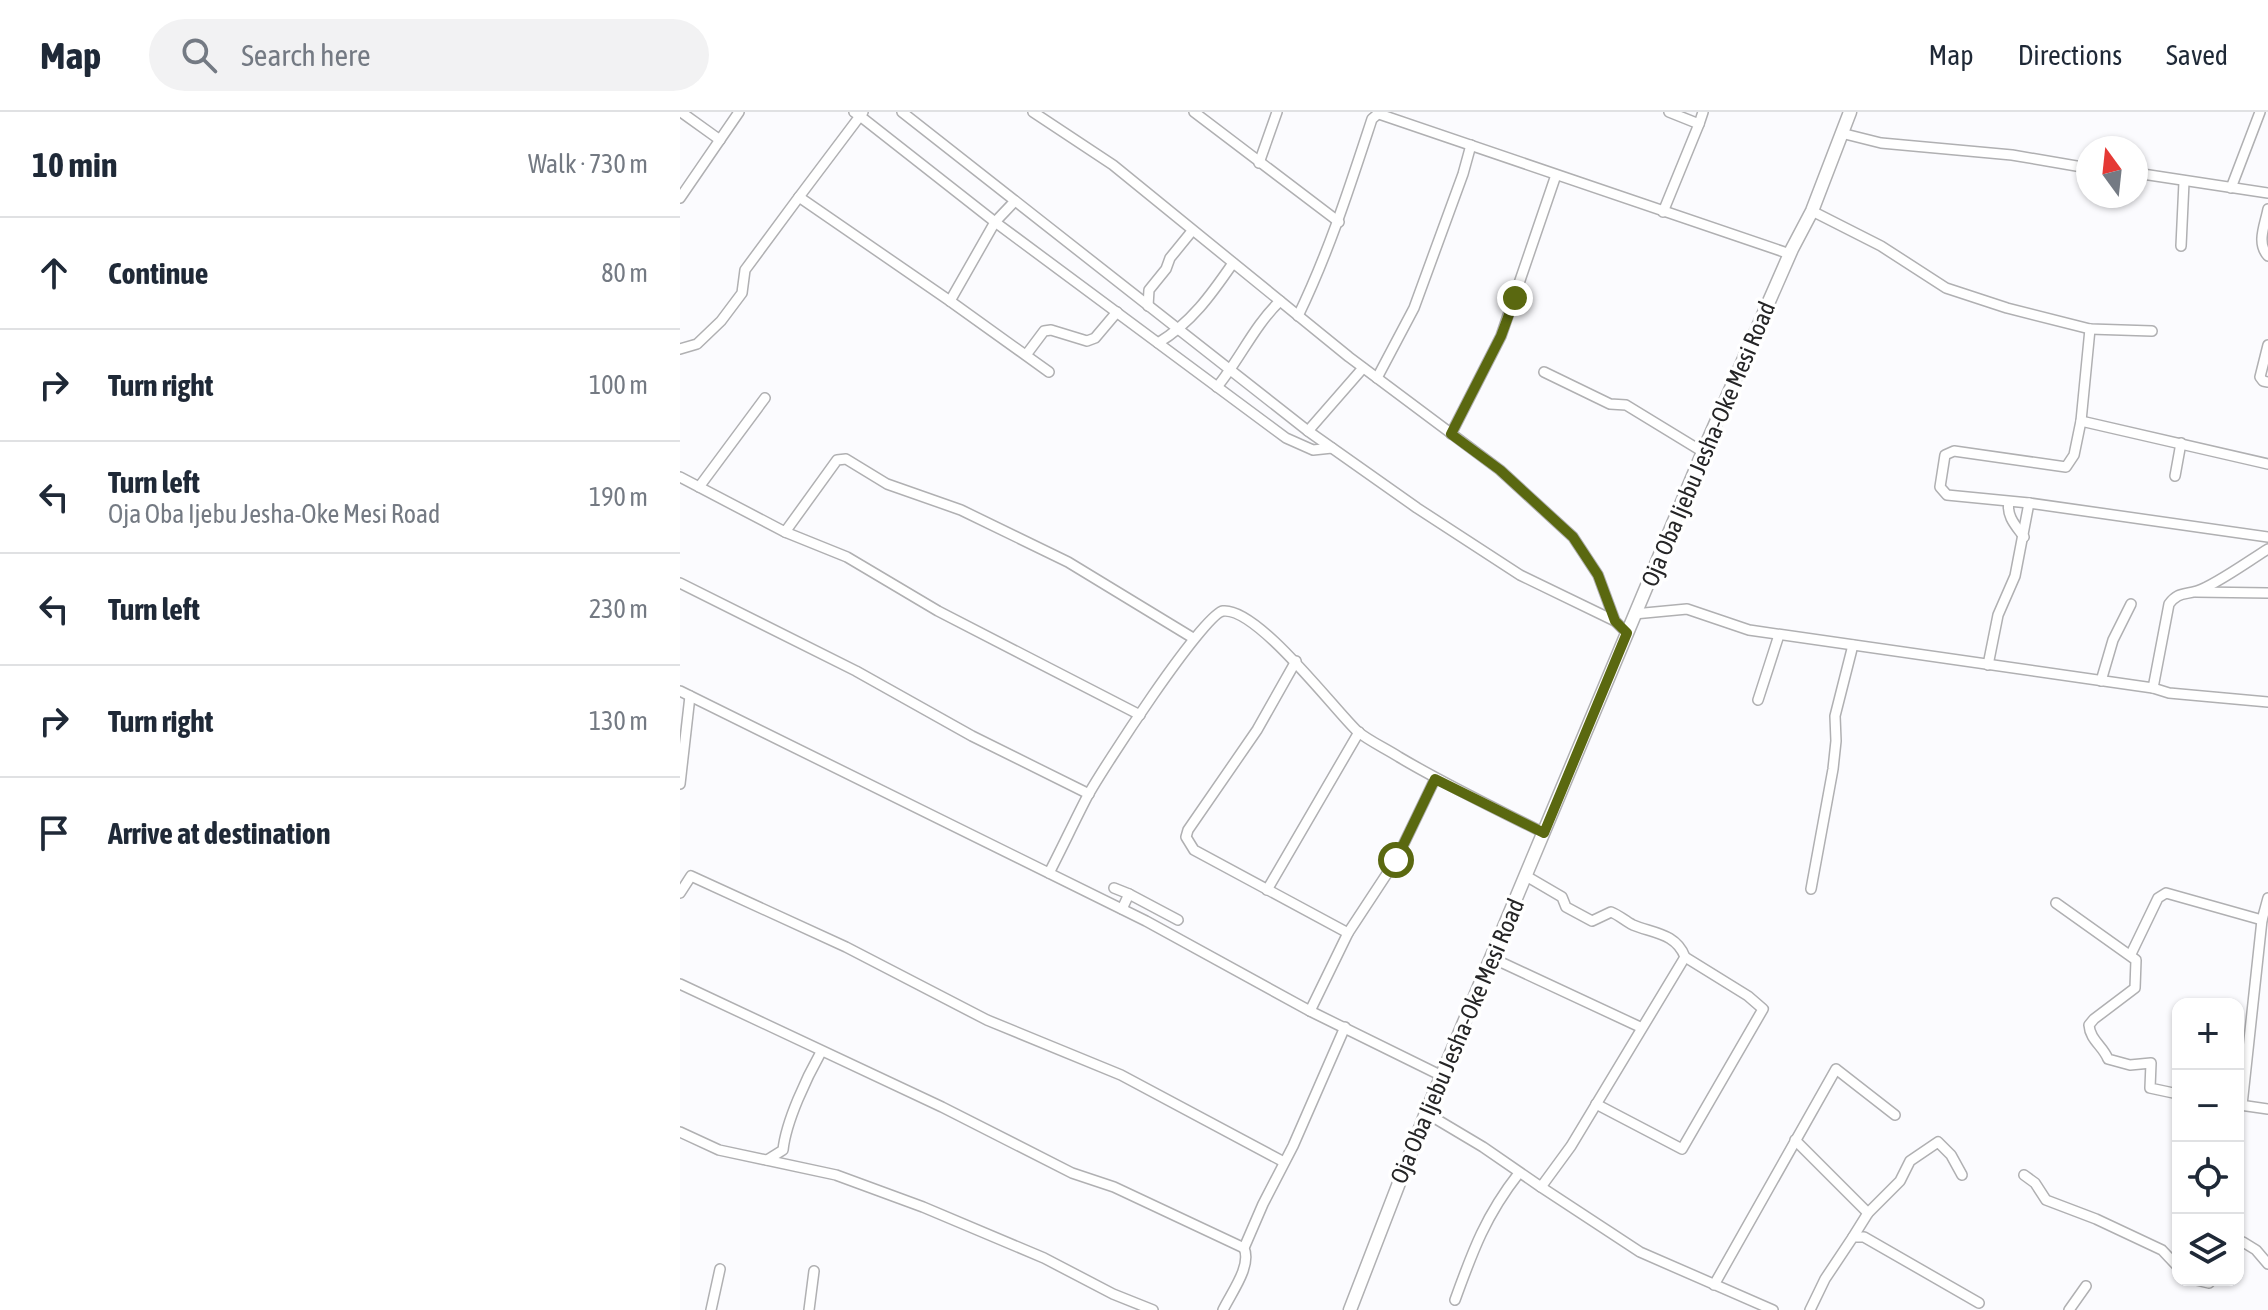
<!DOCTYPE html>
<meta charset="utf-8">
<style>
:root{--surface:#fff;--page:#f2f2f3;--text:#1f2937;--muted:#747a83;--line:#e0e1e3}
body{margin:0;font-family:"Asap Condensed",sans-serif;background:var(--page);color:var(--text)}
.controls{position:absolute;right:24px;bottom:24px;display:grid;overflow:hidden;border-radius:16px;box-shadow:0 2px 6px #0004}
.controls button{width:72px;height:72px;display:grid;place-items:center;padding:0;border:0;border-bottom:2px solid var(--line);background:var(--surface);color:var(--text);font:40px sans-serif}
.compass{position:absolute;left:1396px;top:24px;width:72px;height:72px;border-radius:50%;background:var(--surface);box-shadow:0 2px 6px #0004;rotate:345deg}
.stop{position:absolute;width:24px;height:24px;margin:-18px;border:6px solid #5a6810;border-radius:50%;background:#fff}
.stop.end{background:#5a6810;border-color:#fff;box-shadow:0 2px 8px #0008}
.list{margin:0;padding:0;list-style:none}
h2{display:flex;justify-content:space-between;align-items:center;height:104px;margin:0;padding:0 32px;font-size:34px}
h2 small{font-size:26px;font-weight:400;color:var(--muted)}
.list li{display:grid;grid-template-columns:52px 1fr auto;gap:24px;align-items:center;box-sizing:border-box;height:112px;padding:0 32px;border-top:2px solid var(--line)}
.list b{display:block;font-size:30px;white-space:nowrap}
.list p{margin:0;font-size:26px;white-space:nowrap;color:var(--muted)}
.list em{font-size:26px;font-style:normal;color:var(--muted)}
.icon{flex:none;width:44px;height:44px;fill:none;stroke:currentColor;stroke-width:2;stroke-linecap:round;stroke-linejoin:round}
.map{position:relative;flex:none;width:1588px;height:1198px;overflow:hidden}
header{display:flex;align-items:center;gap:48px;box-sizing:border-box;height:112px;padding:0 40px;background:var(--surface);border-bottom:2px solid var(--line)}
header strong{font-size:38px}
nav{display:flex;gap:44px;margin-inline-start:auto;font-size:28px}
.search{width:560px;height:72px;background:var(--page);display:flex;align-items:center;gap:20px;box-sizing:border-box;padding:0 28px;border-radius:44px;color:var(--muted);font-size:30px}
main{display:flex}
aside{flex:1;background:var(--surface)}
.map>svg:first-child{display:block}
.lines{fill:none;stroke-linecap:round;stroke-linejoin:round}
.minor-casing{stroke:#b0b0b2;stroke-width:12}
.secondary-casing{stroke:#b0b0b2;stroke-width:15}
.minor{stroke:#fff;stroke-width:9}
.secondary{stroke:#fff;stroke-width:12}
.route{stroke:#5a6810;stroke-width:10}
.labels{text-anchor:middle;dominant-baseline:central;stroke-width:7;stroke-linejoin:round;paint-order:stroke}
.street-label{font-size:24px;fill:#252526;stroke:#fff}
</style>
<header>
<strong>Map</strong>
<div class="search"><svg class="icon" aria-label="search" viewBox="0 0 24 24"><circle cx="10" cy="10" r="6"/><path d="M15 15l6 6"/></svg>Search here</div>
<nav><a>Map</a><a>Directions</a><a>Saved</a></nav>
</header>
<main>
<aside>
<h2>10 min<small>Walk · 730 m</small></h2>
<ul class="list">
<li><svg class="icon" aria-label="ahead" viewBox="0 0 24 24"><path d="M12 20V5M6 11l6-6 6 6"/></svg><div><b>Continue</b></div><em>80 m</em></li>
<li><svg class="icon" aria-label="right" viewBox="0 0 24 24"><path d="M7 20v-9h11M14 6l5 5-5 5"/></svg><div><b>Turn right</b></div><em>100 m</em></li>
<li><svg class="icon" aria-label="left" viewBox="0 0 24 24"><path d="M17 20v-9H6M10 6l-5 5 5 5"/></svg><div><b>Turn left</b><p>Oja Oba Ijebu Jesha-Oke Mesi Road</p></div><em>190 m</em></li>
<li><svg class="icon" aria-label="left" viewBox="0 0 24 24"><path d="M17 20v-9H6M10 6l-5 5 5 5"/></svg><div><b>Turn left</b></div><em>230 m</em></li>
<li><svg class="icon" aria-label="right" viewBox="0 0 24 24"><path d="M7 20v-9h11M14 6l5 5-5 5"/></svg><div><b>Turn right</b></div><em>130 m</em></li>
<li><svg class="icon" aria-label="arrive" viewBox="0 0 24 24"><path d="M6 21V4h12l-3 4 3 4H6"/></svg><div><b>Arrive at destination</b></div></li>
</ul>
</aside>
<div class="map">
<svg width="1588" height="1198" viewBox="0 0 1588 1198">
<rect width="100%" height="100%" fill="#fbfbfe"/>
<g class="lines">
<defs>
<g id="minor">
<path d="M1,0l39,28"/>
<path d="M174,0l6,4 135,106 -45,79 -151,-104 61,-81 3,-4"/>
<path d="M222,0l406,319 109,77 103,67 95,46"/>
<path d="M353,0l80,53 236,192 151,113 73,67 25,38 17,46 12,12"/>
<path d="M514,0l145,110"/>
<path d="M699,2l411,140"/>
<path d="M1019,12l4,-12"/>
<path d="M1161,21l40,10 131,12 76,13"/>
<path d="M579,51l18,-51"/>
<path d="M1456,61l132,20"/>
<path d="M1551,76l29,-76"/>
<path d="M0,86l59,-86"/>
<path d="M335,89l-20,21 291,216 27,12 19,-2"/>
<path d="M1588,97c-3,16 -12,34 0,47"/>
<path d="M1132,99l69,35 65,42 61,20 83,21 62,2"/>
<path d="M983,100l36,-88 -30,-12"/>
<path d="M1501,134l3,-64"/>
<path d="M270,189l99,71"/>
<path d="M468,194l1,-16 17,-21 4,-11 22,-27"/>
<path d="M618,204c31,-64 52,-130 74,-197l8,-7"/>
<path d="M1410,217l-9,92 -7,34 -8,12 -112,-16 -9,4 -5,32 7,8 82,8 239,34"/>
<path d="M478,231c33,-20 53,-48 75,-80"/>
<path d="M1588,233l-8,32 3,4 5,1"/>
<path d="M0,237l17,-5 24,-23 21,-28 3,-23 54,-73"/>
<path d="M346,243l18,-24 7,-1 36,11 8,-3 22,-26"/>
<path d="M864,260l66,32 16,1 77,47"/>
<path d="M697,266l37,-70 49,-134 8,-29"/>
<path d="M537,275c23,-28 37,-61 63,-86"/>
<path d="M1401,309l187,43"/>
<path d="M628,319l55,-63"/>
<path d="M771,322l50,-98 55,-161"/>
<path d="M1495,364l6,-33"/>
<path d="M0,365l105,55 52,-72 9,-1 41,25 74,26 107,52 125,76"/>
<path d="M19,375l66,-89"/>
<path d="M1329,390c-3,14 7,24 15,35"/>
<path d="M105,420l62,25 91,54 202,104"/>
<path d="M0,471l176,88 116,65 117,58"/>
<path d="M1516,480l72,1"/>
<path d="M954,502l53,-5 62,21 404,58 16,5 99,9"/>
<path d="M616,549l-39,69 -69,100 -2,7 8,13 154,83"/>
<path d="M1308,553l10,-50 17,-39 14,-73"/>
<path d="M1421,569l12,-41 18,-36"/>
<path d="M1473,576l16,-84c9,-12 15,-9 28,-13 17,-5 53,-31 71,-42"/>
<path d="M0,579l466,230 164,90 132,65"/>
<path d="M1078,588l21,-65"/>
<path d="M0,672l10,-88"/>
<path d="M369,761c13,-25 25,-51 38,-76 14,-26 116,-183 136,-186 34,-4 110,97 134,120 12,10 28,17 42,26 47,28 96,51 145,76"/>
<path d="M434,776l15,6 -7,15"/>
<path d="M1131,777l22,-120 3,-28 -1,-25 18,-71"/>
<path d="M587,778l92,-158"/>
<path d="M0,781l11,-17 155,71 141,73 134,55 163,87"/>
<path d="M449,782l49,26"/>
<path d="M1376,791l80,57 -1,28 -41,31 -5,6c1,15 14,21 19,34l22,6 21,-2 -1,25 28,6"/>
<path d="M1451,842l27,-56 8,-5 96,27"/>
<path d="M812,846l148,69"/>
<path d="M0,872l262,123 130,66 42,14 130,61"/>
<path d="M630,899l38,-78 48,-73 39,-81"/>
<path d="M916,992l86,45 81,-140 -15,-13 -63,-39"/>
<path d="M1560,993l28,4"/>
<path d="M1562,993l20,-185 6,-22"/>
<path d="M746,1001l57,34 58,40 30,-41 114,-189c-9,-24 -33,-24 -52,-32 -8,-4 -14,-10 -22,-13l-19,9 -26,-14 -4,-10 -36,-21"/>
<path d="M0,1020l39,18 117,25 87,32 121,51 69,36 40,16"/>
<path d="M1115,1028l73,73"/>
<path d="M87,1048l16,-10c3,-29 24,-73 38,-98"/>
<path d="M1344,1063l11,8 11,17 50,19 66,31 16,17"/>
<path d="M861,1075l99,65 133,58"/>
<path d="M1173,1125l15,-24 32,-32 10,-20 28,-19 13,13 11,20"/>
<path d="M1558,1134l5,-4 13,8 12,14"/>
<path d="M1516,1168l13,3 3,-3"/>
<path d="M1034,1173l122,-216 59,46"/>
<path d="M775,1188c18,-50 31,-85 64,-127"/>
<path d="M31,1198l9,-41"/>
<path d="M129,1198l5,-39"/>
<path d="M543,1198c8,-17 29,-44 21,-62l19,-44 30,-58 52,-119"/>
<path d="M1130,1198l15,-31 28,-42h11l115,66"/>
<path d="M1389,1198l17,-24"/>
</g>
<path id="secondary" d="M670,1198l76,-197 277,-661 89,-203 20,-38 38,-99"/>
</defs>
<use href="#minor" class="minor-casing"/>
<use href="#secondary" class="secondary-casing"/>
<use href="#minor" class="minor"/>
<use href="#secondary" class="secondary"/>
</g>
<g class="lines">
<path class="route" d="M716,748l39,-81 109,54 83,-200 -12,-12 -17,-46 -25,-38 -73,-67 -49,-36 50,-98 14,-38"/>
</g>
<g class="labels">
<g class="street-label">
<text transform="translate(1028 332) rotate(-67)">Oja Oba Ijebu Jesha-Oke Mesi Road</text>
<text transform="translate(777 929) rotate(-67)">Oja Oba Ijebu Jesha-Oke Mesi Road</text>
</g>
</g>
</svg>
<div class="controls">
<button>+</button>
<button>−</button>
<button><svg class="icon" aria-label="locate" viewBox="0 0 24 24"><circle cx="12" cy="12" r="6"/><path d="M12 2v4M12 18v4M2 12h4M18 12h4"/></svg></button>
<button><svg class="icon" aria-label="layers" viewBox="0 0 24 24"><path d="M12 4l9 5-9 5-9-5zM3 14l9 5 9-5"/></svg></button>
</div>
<svg class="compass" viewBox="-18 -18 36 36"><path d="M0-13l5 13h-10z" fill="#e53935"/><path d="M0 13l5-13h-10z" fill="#747a83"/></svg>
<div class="stop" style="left:716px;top:748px"></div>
<div class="stop end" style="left:835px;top:186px"></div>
</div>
</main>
